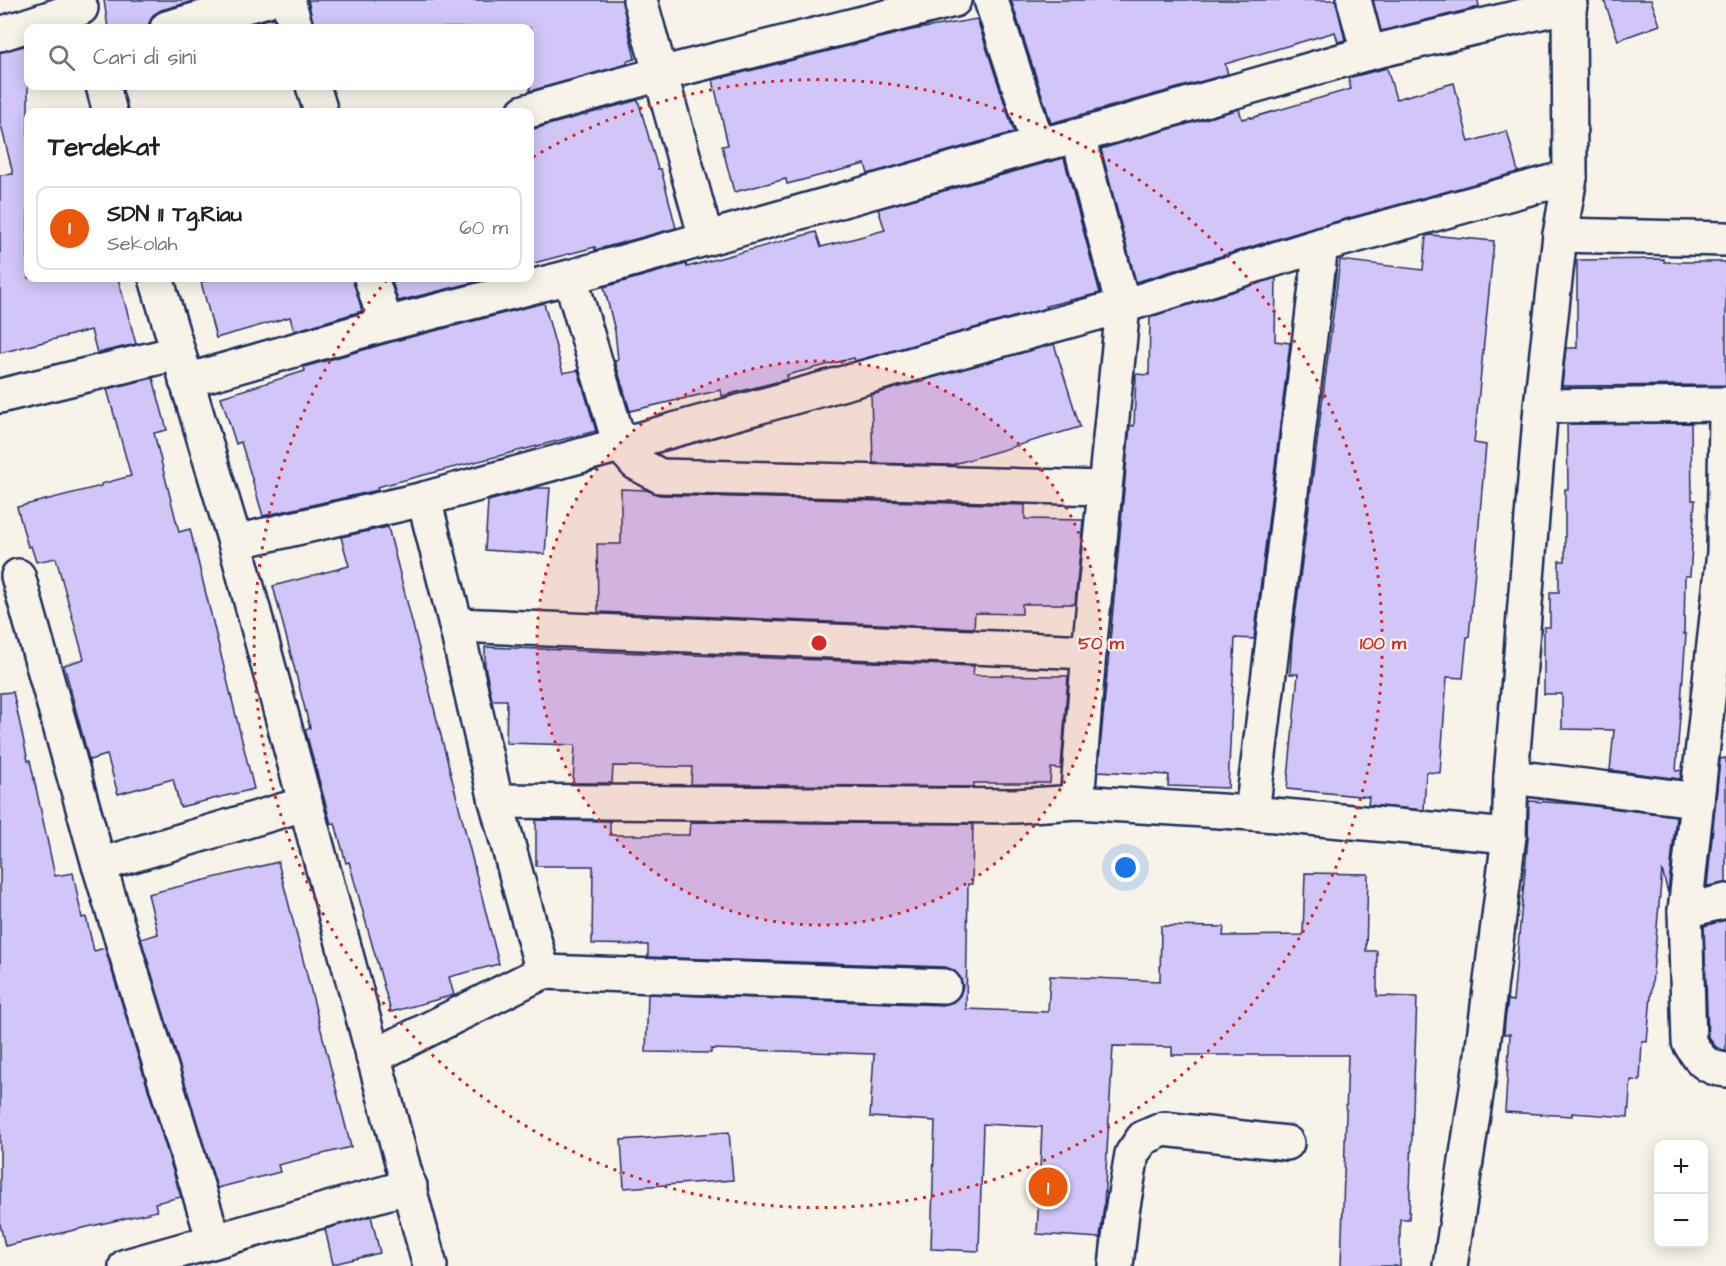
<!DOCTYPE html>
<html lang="id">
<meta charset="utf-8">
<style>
:root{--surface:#fff;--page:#f6f6f6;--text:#202124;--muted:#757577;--line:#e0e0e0;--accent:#ea580c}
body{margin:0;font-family:"Architects Daughter",sans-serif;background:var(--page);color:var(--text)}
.controls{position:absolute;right:18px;bottom:18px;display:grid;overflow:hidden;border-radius:12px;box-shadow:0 3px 15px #0003}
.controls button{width:54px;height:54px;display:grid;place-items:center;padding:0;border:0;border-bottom:2px solid var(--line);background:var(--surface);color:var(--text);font:30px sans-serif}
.you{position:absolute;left:1126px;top:868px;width:21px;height:21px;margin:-15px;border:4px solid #fff;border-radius:50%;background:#1a73e8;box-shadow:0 0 0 9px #1a73e833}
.badge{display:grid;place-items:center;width:39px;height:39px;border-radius:50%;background:var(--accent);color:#fff;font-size:20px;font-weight:700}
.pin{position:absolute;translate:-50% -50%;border:3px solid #fff;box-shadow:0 2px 6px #0006}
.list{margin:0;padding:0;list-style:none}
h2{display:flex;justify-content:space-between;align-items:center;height:78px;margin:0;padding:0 24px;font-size:26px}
h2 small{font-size:20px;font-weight:400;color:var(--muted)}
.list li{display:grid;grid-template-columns:39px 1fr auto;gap:18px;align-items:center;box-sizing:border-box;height:84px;margin:0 12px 12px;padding:0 12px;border:2px solid var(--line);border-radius:12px}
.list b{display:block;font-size:22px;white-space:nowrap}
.list p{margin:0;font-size:20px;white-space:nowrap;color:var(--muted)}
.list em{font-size:20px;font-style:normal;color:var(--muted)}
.icon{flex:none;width:33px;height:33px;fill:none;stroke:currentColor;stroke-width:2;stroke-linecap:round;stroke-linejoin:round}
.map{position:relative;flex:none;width:1726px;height:1266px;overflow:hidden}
.search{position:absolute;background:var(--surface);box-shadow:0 3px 15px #0003;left:24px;top:24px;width:510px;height:66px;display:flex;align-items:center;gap:15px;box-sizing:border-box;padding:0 21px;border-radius:12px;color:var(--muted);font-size:22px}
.panel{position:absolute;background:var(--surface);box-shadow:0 3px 15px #0003;left:24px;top:108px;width:510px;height:174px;border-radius:12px}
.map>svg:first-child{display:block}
.building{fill:#d2c5f7;stroke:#1b2f5e;stroke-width:1.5}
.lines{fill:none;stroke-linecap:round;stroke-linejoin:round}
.minor-casing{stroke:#1b2f5e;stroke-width:38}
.minor{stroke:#f7f3e8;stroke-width:33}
.ring{fill:none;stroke:#d62828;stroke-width:3;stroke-dasharray:3 6}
.centre{fill:#d62828;stroke:#f7f3e8;stroke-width:3}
.ring-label{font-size:18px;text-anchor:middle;font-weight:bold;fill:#d62828;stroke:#f7f3e8;stroke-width:4.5;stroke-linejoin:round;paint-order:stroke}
</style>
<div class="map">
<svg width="1726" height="1266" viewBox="0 0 1726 1266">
<rect width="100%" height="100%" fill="#f7f3e8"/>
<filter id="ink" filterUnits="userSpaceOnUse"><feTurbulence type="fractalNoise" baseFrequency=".0167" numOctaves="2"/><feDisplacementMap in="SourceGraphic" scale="12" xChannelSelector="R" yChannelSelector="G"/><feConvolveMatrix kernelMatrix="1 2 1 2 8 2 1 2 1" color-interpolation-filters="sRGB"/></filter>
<g filter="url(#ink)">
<g class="building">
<path d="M104,0h93l-36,10 -8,5 -4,8v5h-41z"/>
<path d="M308,0h314l13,59 -8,2v3l-97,27v-63h-216z"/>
<path d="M1011,0h325l9,40 -7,2 -3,-10 -110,32 3,10 -177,49z"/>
<path d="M1373,0h105l1,7 -98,24z"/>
<path d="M1604,0h47l9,25 -42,15z"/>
<path d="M273,17l4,11h-42l37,-10z"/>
<path d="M977,19l37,113 -146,42 -3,-10 -78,20 -1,-5 -52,13 -12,-46 6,-1 -15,-65 199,-50z"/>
<path d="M28,45v233h90l18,66 -39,9 -6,-23 -91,23v-178l13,-1 -13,-53v-69z"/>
<path d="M1387,68l9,31 58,-16 15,59 38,-11 11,41 -202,55 -180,55 -35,-133 138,-40 3,10 9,-2v1l100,-29 -3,-11z"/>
<path d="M638,100l20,69h3l15,59 -81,22v-3l-65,17v-134z"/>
<path d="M1064,158l36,135 -54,13 1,2 -192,53 -1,-3 -67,17 1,4 -66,17 -1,-6 -91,21 -15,-50 3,-1 -3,-29 -11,-44 82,-23 1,3 129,-35 5,15 35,-9 29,-8 -7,-21z"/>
<path d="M1430,235l64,6 -20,202 12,2 -17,192h-2l-4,41 -16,-1 -7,96 -14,-1 -2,38 -56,-5 1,-8 -82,-8 11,-115h-8l2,-33 48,-381 83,10 3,-34z"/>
<path d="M1664,259v3h62v123l-164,1 4,-38h11v-88z"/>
<path d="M218,278h135l9,33 -68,20 -4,-14 -74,21 -15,-56z"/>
<path d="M391,278h101l-94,23z"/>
<path d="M1276,278l-1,63 15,2 -36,296 -19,-1 -7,150 -60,-2 1,-11 -71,-4 32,-346 4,1 2,-52 13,1 1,-58z"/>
<path d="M544,303l19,70 15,-3 18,61 -219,56 1,3 -115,26 -22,-74 -5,2 -15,-47 84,-26 -1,-4 87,-25z"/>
<path d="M1054,344l26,83 -129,38 -78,-2 -2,-68z"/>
<path d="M153,378l14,52 -13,3 25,99 11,-3 64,260 -74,18 -7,-28 -55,15 -11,-39 -18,5 -25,-95 20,-6 -28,-101 -20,4 -5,-16 -3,1 -11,-40 84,-21v-2l30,-8 -24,-87z"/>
<path d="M1691,423l1,77h3l-5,76h-5l-1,58h2l-10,137 6,-1 -2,9 -70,-9 4,-40 -52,-1v-35h-18v-67h6v-35h9v-31h6v-72h3l-1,-65z"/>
<path d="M536,488h14l-5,66 -60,-4 3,-49z"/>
<path d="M621,489l25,1 13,5 366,10v14l58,1 -8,84h-53v10l-47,-1 -1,15 -376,-16 -1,-68h24z"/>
<path d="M388,527l111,437 -50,13 5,18 -63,17 -42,-150 -3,1 -11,-40 -4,1 -12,-44 -14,-51 5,-1 -37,-142 76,-20 -8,-29z"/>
<path d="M485,647l489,19 -1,9 95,1 -7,93 -10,-1 -1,15h-76v4l-283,-3 1,-17 -79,-1 -1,17h-39l2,-38 -69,-2 1,-43h-15l-7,-34z"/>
<path d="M13,692l15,69 2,-1 25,116 18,-3 9,45 4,-1 8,34 11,-3 76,249 -26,6 2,8 -152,35 -5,-22v-531z"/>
<path d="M1726,758v125l-19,3 13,-127z"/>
<path d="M1529,801l48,3 99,12 -8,77 -6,-23 -15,172 -5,-1 -2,40 -9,-1 -3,37 -56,-4v3l-67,-4 5,-78h-6l1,-13 3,-21 5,1 15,-163z"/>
<path d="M536,820l74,1v14h79l1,-13 283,2 -1,60h-4l-2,125 82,3 2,-36 110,5 1,-55 63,1 -1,9 80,-1 2,-62 63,1 -2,77h11v45l40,1 -8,222h-9v47h-59l7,-211h-176v-8l-59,-1 -9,159 -4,33 -63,-4 5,-107 -59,-3 -4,127 -48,-2 4,-128 -65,-4 4,-63 -163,-5v4l-65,-1 2,-58 295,11 10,-3 7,-7 3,-9 -3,-9 -7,-7 -8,-3 -297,-10v-12l-56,-1 1,-78h-57z"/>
<path d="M278,862l73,285 -73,18 2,7 -63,16 -76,-249 17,-5 -10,-40z"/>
<path d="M1726,920v131l-10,-4 -8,-10 -4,-111z"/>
<path d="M729,1132l4,48 -109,8 -3,-48z"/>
<path d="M371,1216l9,37 -47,11 -8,-35z"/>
</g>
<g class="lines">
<defs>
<g id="minor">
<path d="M288,0l8,28"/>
<path d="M640,0l66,238"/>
<path d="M991,0l47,145"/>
<path d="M1354,0l14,53"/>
<path d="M167,28l100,-28"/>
<path d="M0,34l81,-26"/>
<path d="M103,86l7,26"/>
<path d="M313,86l8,26"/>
<path d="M524,112l136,-38 294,-74"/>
<path d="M1560,235l166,4"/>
<path d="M570,277l50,168 16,18 24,13 444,12"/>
<path d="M156,278l79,264 195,724"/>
<path d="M371,278l15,46"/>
<path d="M186,381l200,-57 184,-47 468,-132 40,-9 290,-83 202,-48"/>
<path d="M0,396l177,-43"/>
<path d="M1541,406l185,-2"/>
<path d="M1726,417l-2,135 -39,359 41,-10"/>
<path d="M424,499l32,126 40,176 47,171"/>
<path d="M235,542l189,-43 699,-193 198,-61 249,-68"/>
<path d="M18,576l81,289 115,376"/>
<path d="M456,625l633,27"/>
<path d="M1511,777l186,23"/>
<path d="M496,801l519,5 62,-4 175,11 257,23"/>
<path d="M1077,802l12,-150 34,-346 -45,-170"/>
<path d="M1252,813l69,-568"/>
<path d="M99,865l205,-61"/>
<path d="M1685,911l4,131c10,17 16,26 37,28"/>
<path d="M373,1057l170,-85 401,14"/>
<path d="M126,1266l284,-80"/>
<path d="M1116,1266l6,-54 10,-58 11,-16 21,-9 123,14"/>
<path d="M1450,1266l31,-204 28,-226 2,-59 30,-371 19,-171 10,-58 -1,-177"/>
</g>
</defs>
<use href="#minor" class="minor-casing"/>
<use href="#minor" class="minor"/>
</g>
</g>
<circle cx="819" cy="643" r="282" fill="#d62828" fill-opacity=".12"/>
<g class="ring">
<circle cx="819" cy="643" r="282"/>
<path d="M533 157A564 564 0 1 1 387 280"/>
</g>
<circle cx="819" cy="643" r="9" class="centre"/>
<g class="ring-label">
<text x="1101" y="649">50 m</text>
<text x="1383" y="649">100 m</text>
</g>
</svg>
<div class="controls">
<button>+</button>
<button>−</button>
</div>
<div class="you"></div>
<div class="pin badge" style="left:1048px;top:1187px">1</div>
<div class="search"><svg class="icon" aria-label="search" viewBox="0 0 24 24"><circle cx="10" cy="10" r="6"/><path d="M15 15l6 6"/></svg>Cari di sini</div>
<section class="panel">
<h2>Terdekat<small></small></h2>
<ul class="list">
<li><span class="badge">1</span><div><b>SDN 11 Tg.Riau</b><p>Sekolah</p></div><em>60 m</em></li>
</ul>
</section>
</div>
